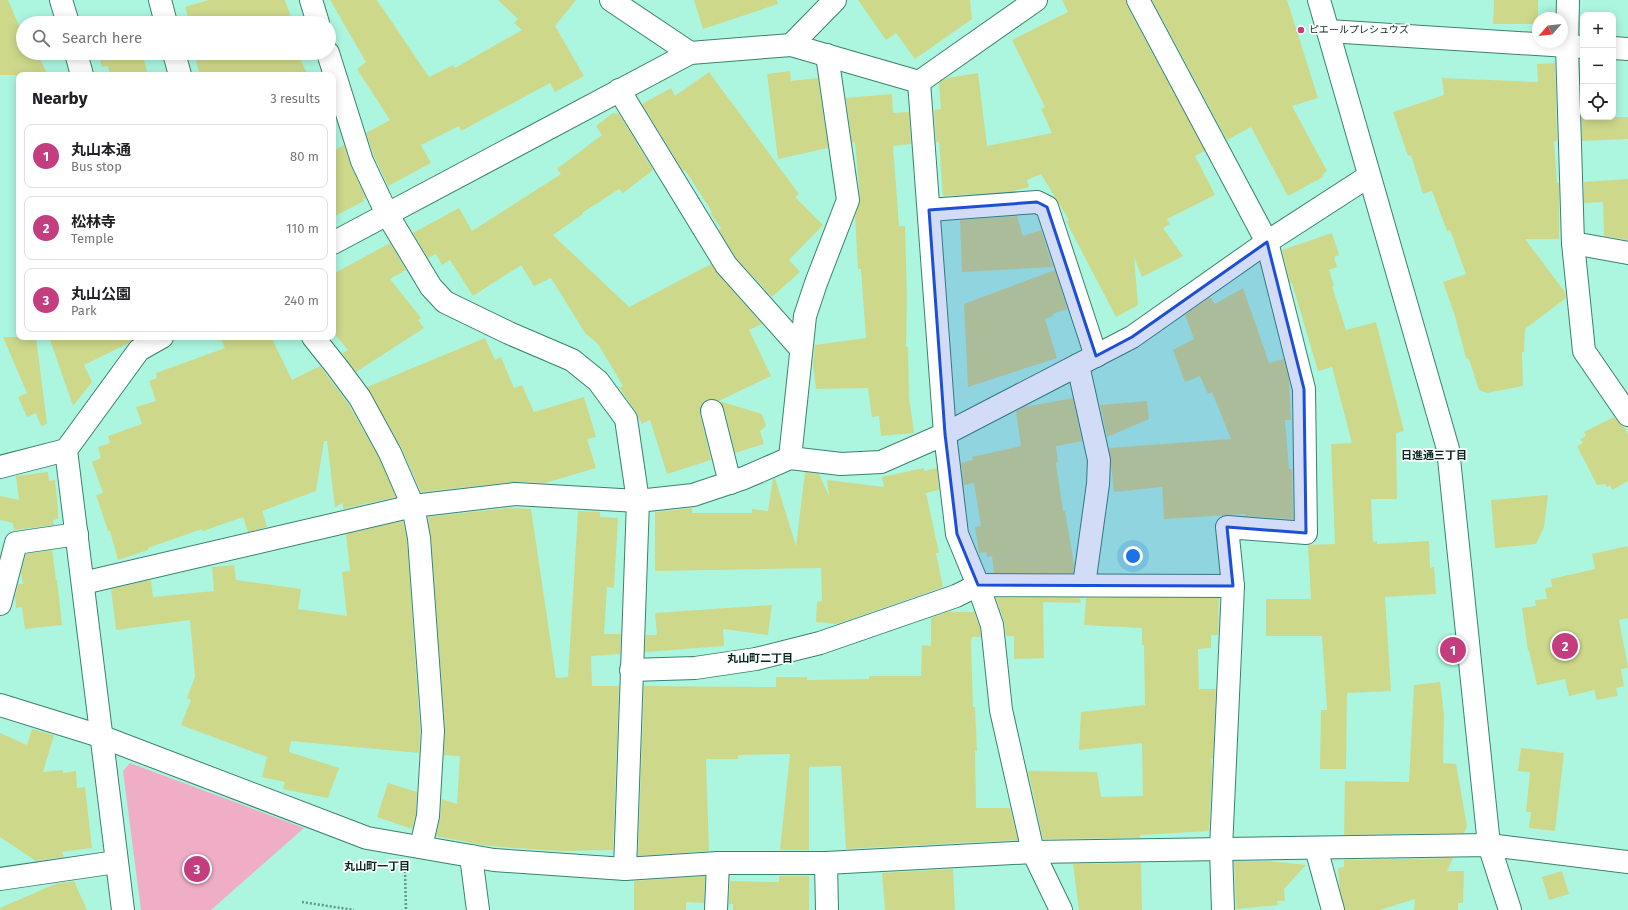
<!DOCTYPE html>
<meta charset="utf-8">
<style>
:root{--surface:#fff;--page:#f6f6f6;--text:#202124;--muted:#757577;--line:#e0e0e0;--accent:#c43e7f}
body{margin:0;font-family:"Fira Sans","Noto Sans JP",sans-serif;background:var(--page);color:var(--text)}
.controls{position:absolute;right:12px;top:12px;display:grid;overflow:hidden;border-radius:8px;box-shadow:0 2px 10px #0003}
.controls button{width:36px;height:36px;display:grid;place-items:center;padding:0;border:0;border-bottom:1px solid var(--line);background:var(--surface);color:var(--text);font:20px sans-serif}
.compass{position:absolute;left:1532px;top:12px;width:36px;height:36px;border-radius:50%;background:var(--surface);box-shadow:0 2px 10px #0003;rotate:243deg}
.you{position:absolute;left:1133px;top:556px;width:14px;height:14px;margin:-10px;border:3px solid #fff;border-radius:50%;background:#1a73e8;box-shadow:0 0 0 6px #1a73e833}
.badge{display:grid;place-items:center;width:26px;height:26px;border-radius:50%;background:var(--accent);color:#fff;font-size:13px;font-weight:700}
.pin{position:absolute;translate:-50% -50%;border:2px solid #fff;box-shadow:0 1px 4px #0006}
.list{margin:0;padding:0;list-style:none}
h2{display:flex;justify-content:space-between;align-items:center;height:52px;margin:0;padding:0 16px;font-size:17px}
h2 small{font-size:13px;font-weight:400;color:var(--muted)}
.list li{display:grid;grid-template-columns:26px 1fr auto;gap:12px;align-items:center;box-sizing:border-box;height:64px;margin:0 8px 8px;padding:0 8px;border:1px solid var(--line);border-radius:8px}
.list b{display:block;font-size:15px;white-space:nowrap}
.list p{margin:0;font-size:13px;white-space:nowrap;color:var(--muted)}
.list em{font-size:13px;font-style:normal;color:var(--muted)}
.icon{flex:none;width:22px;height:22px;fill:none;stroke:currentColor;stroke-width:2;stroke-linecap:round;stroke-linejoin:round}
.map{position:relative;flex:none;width:1628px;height:910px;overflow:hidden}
.search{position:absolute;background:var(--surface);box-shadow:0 2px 10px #0003;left:16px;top:16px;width:320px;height:44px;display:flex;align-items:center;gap:10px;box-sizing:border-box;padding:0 14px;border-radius:22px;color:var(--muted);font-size:15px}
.panel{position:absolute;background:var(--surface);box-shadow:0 2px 10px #0003;left:16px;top:72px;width:320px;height:268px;border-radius:8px}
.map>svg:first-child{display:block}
.green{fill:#efadc6}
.building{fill:#ced88b}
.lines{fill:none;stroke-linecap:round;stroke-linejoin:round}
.street-casing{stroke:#39826f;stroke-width:24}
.secondary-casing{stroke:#39826f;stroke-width:24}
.path{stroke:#619888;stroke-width:2.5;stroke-dasharray:2 2;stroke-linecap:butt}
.street{stroke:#fff;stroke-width:22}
.secondary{stroke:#fff;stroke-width:22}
.marked{fill:#1d4ed8;fill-opacity:0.2;stroke:#1d4ed8;stroke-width:3;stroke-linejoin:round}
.poi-dot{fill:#c43e7f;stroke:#fff;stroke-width:1.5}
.labels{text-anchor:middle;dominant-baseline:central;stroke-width:3.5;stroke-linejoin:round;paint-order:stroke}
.poi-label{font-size:10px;fill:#06261e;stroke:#fff;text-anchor:start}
.neighbourhood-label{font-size:11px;font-weight:bold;fill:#06261e;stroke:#fff}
</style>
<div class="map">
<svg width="1628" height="910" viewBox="0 0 1628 910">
<rect width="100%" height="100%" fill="#acf6e0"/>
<path class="green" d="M130,763l174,65 -93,82h-70l-18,-139z"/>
<g class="building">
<path d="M0,0h8l15,35v18h14l11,22h-48z"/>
<path d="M209,0h76l8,23h-103l-5,-16z"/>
<path d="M330,0h47l52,77 24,-12 2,3 67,-38 -8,-7 4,-4 -20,-19h78l-21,26 29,50 -29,16 -5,-9 -89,48 -2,-5 -38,19 10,18 -43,23 -14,-30 -8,-23 24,-13 -33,-51 9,-7z"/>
<path d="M694,0h83l1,4 -75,25z"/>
<path d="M858,0h112l2,19 -57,40 -19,-26 -10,7z"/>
<path d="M1062,0h64l1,6 78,145 -10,5 20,39 -48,24 3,5 -7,4 20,28 -41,21 -8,-20 4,48 -22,12 -50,-96 3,-1 -28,-46 -14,6 2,7 -20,5 -66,4 -4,-54h-3l-2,-32 7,-1 -2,-26 8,-5 31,-5 9,73 65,-13 -11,-24 4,-2 -33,-67 56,-28z"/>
<path d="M1152,0h135l31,98 -26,8 35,65 -5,4 1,2 -35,19 -37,-69 -24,13z"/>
<path d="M1494,0h44v24h-45z"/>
<path d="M126,17l2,6h-28z"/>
<path d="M98,53h44l6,22h-38l-2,-9 -6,1z"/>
<path d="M194,53h103l11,22h-108z"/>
<path d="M1555,63l2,78 -3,1 3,41h2v56h-34l40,53 1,6 -41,31 -1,23h-2l1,34 -36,7 -8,-3 -10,-31 -3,-1 -11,-42 -12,-34 23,-8 -16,-44 -3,1 -15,-40 -9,3 -12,-39 -3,1 -15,-44 51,-17 -2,-17 96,4 -1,-18z"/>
<path d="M790,71l1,10 27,-3 10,70 -50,11 -11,-85z"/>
<path d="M709,72l90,122 -4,3 28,28 -34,35 11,12 -28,25 -36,-39 -17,-28 2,-2 -11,-15 2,-1 -27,-42 -2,1 -41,-67 29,-16 4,8z"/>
<path d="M892,94l1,19 16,-1 2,32 -18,2 6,80h6l2,73 -1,48h2l1,50 5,36 -33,3 -2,-20 -7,1 -4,-29 -52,1 -3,-25 2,-19 51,-7 -5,-69h-3l-3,-52 5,-19 -5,-56 -3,1 -6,-45z"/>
<path d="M613,113l6,1 34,56 -30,23 -4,-4 -37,24 1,1 -30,21 76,72 82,-43 6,9 45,51 -13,6 22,46 -52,25 -10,-2 -5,3 -4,5v7l11,46 -44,14 -17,-54 -8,4 -6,-12 -17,-25 4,-1 -25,-42 -13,-11 -34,-55 -17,8 -13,-21 -48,31 -23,-36 -8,5 -6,-11 -8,4 -15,-25 46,-25 13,23 89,-57 -4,-5 45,-34 -6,-9z"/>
<path d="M1582,117h46v22l-46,2z"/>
<path d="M344,145l7,21 15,32 -3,1 1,2 -31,16v-66z"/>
<path d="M1628,179v61l-24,-4 -1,-34 -19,1v-21z"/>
<path d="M1017,216l6,20 18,-6 12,37 -91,5 -2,-52z"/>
<path d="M1332,233l7,22 -5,2 3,10 -8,3 5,16h-2l14,44 30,-8 28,109 -8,2 1,66h-26l2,43 4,-1v3l52,-3 1,27 4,-1 2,27 -51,3 6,94 -44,2 -1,76h-26l1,-59h6l-5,-74h-56v-37h45l-3,-54 27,-1 -4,-100 21,-1 -20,-76 -14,4 -26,-88h-2l-8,-33z"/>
<path d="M390,243l16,27 -16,9 31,39 -3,2 6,8 -68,44 -14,-19 6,-3 -15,-18v-58z"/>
<path d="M1055,270l12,39 -15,5 1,2 -8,3 12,39 -89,29 -4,-83z"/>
<path d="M1243,288l26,75 15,-4 5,20 2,41h-6l4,49h3l1,50 -48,-3v-2l-81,5 -2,-32 -48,5 -5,-44 122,-9 -19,-47 -4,2 -8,-18 -15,6 -12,-32 21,-11 -9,-24 25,-18 5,7z"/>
<path d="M3,337h33l11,87 -6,2 -5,-13 -9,4 -9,-20 9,-4z"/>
<path d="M49,337h88l-8,6 -45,22 8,17 -19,24z"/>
<path d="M220,337h51l21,43 28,-14 29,39 30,53 17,39 -53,12v-6l-8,4 -8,-66h-3l-8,50 -54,20 5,16 -19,5 -5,-15 -40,14 -1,-2 -54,19v2l-30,10 -8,-29h-2l-12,-36 7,-2 -11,-31 9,-4 -3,-11 12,-4 -2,-7 34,-12 -6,-17 20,-6 -7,-20 8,-3 -1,-5 69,-25z"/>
<path d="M485,338l10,22 6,-3 13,31 8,-3 12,27 50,-15 12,40 -9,2 9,29 -51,15 -31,-1 -93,10 -20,-45 -34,-60z"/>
<path d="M1073,398l9,43 -26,5 2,16 -2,1 7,48h2l9,53 -1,9h-79l-2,-17 -5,1 -1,-5 -7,1 -4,-26 6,-1 -7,-43 -10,2 -3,-22 12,-3 -1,-3 49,-11 -5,-35 8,-4z"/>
<path d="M719,401l43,13 4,12 -6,5 4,13 -29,9 -11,-45z"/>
<path d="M1147,401l2,18 -42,18 -7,-32z"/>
<path d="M1614,417l4,5 6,5 4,7v47l-16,9 -2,-5 -3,2 -2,-3 -8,1 -20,-39 6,-3 -3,-4 6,-3 -2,-4z"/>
<path d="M924,468v3l13,-3 2,22 -13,3 13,60h-3l7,34 -106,37 -21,-2 1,-20 5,-1 -1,-33 -166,3v-59l37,-4v5h60v-4l16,2 5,-32 2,-1 21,68 9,-74 14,2 10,22 -2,-16 57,7 -2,-10z"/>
<path d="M48,472l1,9 6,-1 3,30v9l-5,1 1,5 -40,5 -1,-7 -13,-3v-24l19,4 -3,-24z"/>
<path d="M1548,495l-4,32 -8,17 -41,4 -4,-48z"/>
<path d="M507,508l24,1 25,169 12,-1 10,-166 22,1v5l18,1 -4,70 -7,-1 -3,47h17l-1,20 -29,2 1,30h27l-6,164 -54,1 -57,-4 -20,-2 -46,-9 4,-17 2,-20 15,5 3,-48 -16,-1 1,-25 -14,-193 -3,-20z"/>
<path d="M403,521l4,19 13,191 -1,22 -128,-12 -2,11 50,16 -11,30 -45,-9 2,-7 -23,-5 5,-20 -86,-32 10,-25 -4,-2 8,-21 -5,-57 -74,10 -5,-41 40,-9 2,17 61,-6 -2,-24 22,-2 2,15 65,9 -3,20 49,7 -5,-44 8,-1 -4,-37z"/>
<path d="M1628,546v72l-9,2 9,48 -7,1 3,17 -8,2 2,8 -21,4 -3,-10 -25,6 -4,-17 -28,6 -8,-34h-1l-6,-43 14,-2 -1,-6 12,-1 -2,-11 7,-1 -1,-8 44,-10 -3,-15z"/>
<path d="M52,550l4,30h1l5,45 -37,4 -3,-22 -6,1 -1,-11 3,-13h5l-2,-11 5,-19z"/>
<path d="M996,598h84l1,5 -38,-1 1,56 -30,1v-23h-8l-2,-15z"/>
<path d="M1086,598h133l-1,37h-7v13l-13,1 1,40h17l-3,69 -2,1 1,11 -3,61 -69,4v3l-97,1 -15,-68 69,1 4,25 42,-1 -1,-53 -63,7 2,-38 64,-7 -1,-60h-2v-17l-58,-3z"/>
<path d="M772,605l-4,30 -45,-6 1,17 -79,6 1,-17h11l-2,-22z"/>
<path d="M948,612h26l6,16 1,9h-9l-1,4 2,66h2l2,44h-2l1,57h34l8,32 -172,9 -5,-83 -32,1v83h-29l10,-96 -52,1v4h-32l3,92 -71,5 6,-170 132,1v-10h31v3l62,-1v-3h52l1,-31 9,1v-28z"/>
<path d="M1440,682l4,32 -1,49 13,1 11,62 -3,7 -120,2 1,-54 64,1 5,-97z"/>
<path d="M32,729l22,6 -11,37 20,-2v3l13,-2 1,17 8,-1 7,61 -30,4 2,5 -28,4 -36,-24v-104l27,12z"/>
<path d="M1521,748l43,5 -9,78 -26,-3 2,-16h-5l4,-40 -12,-1z"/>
<path d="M388,783l29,9 -1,22 -4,15 -35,-12z"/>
<path d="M1453,858l-6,13h17l-1,32h-5v7h-44l1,-11 -35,11h-35l-5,-20 -2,-22 6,-1v-7z"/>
<path d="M1234,861h34l38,4 -22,24 1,12h-8l1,4 -42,4z"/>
<path d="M1141,863l1,47h-63l-6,-46z"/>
<path d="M953,869l2,41h-70l-3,-37z"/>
<path d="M1562,871l7,23 -20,6 -7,-23z"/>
<path d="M705,876l-1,27 -18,-1v8h-52v-29z"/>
<path d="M779,876h30v34h-76v-6h-4l1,-23 49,1z"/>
<path d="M74,881l13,29h-87v-2l55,-24z"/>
</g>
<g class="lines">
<defs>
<g id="street">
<path d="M61,0l7,23"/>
<path d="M160,0l6,23"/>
<path d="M311,0l7,23"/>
<path d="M611,0l79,53"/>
<path d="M1138,0l129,242 37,147 2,144 -79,-6 6,59 -12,263 2,61"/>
<path d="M1568,0l-1,46 6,197 11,108 44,64"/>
<path d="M1328,31l255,16"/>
<path d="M791,45l128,37 117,-82"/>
<path d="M1613,48l15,1"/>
<path d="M76,53l6,22"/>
<path d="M174,53l6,22"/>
<path d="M328,53l34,108 25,53 44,73 14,15 64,31 63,27 26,21 28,38 12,82 -13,368"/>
<path d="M919,82l26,352 12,100 21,51 14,40 9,85 32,142 28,58"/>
<path d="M619,90l107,175 75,84"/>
<path d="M929,210l108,-8 10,5 49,149"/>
<path d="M1573,243l55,10"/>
<path d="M313,337l24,30 23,31 30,55 23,53 6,32 14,193 -5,85 -7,31"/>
<path d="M1078,365l21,95 -1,24 -14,101"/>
<path d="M712,411l18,72"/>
<path d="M790,458l15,-142 11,-33 32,-83 -21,-145"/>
<path d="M0,467l66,-17"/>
<path d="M83,583l330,-77 102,-12 123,7 55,-6 51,-17 46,-20 51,6 40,-2 64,-28 187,-97 135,-95 102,-66"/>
<path d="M0,604l16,-61 61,-9"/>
<path d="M631,670l64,-2 61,-9 64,-16 136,-47 22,-11 255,1"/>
<path d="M0,705l100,31 267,102 127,22 131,9 93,-6h108l207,-11 456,-7 139,17"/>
<path d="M1316,848l17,62"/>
<path d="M471,856l7,54"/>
<path d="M826,863l1,47"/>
<path d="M0,879l116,-17"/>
<path d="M716,910l2,-47"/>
</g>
<g id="secondary">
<path d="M1319,0l129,449 41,396 21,65"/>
<path d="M333,243l357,-190 101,-8 44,-45"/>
<path d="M123,910l-57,-460 73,-100 23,-13"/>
</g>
</defs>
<use href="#street" class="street-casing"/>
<use href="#secondary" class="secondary-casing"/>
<g class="path">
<path d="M405,871l1,39"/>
<path d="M302,902l52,8"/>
</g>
<use href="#street" class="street"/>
<use href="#secondary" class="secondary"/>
</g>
<path class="marked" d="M1037,202l10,5 49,149 36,-19 135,-95 37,147 2,144 -79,-6 6,59 -255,-1 -21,-51 -12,-100 -16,-224z"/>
<circle class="poi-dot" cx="1301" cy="30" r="4"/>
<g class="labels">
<g class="poi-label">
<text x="1309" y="30">ピエールプレシュウズ</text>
</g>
<g class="neighbourhood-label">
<text x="1434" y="455">日進通三丁目</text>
<text x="760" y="658">丸山町二丁目</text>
<text x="377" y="866">丸山町一丁目</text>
</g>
</g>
</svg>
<div class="controls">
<button>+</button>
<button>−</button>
<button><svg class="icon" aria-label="locate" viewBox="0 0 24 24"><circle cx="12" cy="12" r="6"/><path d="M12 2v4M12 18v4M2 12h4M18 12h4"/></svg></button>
</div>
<svg class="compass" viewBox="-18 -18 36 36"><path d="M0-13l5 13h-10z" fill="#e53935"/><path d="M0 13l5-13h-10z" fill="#757577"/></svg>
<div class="you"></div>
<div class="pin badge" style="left:1453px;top:650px">1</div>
<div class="pin badge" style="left:1565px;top:646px">2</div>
<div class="pin badge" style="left:197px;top:869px">3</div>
<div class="search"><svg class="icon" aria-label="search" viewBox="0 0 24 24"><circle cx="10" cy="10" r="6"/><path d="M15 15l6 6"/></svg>Search here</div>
<section class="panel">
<h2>Nearby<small>3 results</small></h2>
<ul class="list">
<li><span class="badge">1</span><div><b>丸山本通</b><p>Bus stop</p></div><em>80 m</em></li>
<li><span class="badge">2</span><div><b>松林寺</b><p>Temple</p></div><em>110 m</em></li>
<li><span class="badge">3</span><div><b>丸山公園</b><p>Park</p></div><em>240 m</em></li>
</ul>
</section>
</div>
